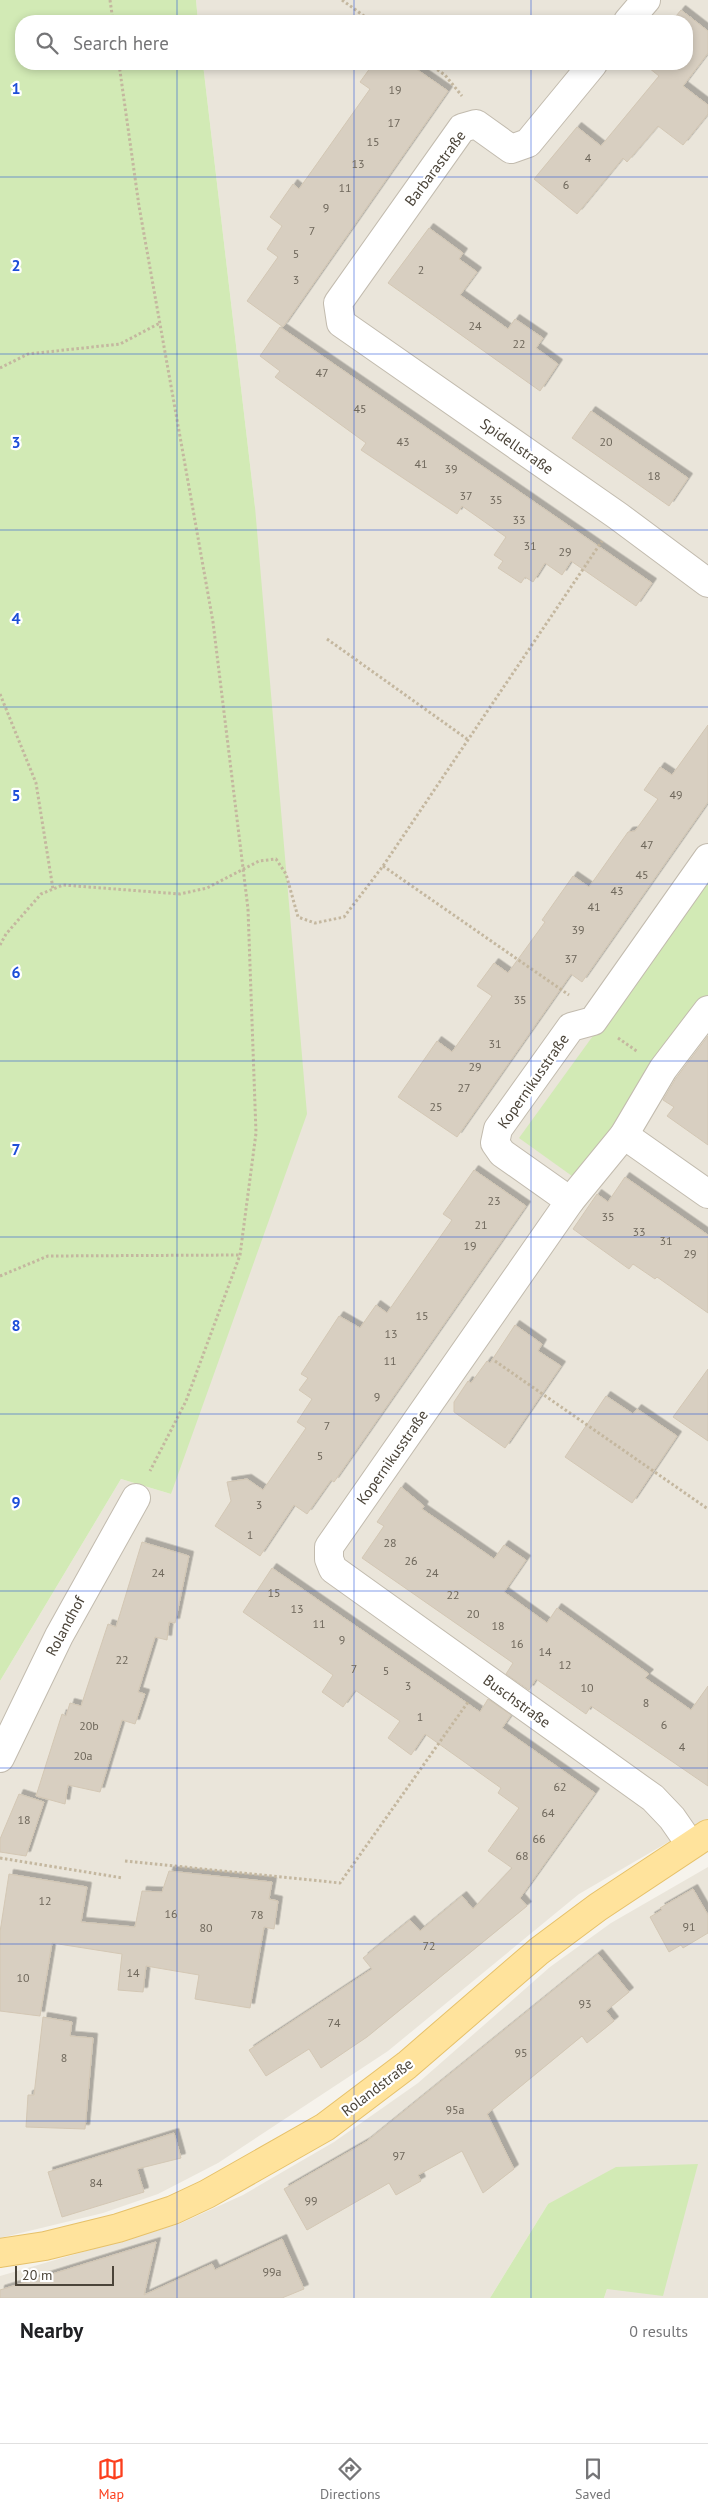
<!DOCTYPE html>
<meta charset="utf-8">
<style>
:root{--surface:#fff;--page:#f2f2f2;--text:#202124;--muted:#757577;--line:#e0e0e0;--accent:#fc3f1d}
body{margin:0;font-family:"PT Sans",sans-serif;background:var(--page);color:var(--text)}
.scale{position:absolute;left:15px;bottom:12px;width:99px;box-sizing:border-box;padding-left:5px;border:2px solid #4b4439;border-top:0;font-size:14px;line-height:18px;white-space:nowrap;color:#4b4439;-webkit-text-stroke:4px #fff;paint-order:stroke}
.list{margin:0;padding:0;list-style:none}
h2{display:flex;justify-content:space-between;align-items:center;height:65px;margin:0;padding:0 20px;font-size:21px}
h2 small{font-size:16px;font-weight:400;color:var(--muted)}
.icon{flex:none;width:28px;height:28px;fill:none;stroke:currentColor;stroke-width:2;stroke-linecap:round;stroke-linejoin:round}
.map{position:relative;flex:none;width:708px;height:2298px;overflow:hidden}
.search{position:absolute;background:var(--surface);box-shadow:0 2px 8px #0003;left:15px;right:15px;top:15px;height:55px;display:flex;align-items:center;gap:12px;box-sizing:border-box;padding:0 18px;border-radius:20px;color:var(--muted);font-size:19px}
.sheet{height:145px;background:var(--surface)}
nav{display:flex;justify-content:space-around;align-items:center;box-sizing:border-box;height:70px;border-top:1px solid var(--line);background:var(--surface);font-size:14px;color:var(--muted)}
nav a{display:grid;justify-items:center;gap:2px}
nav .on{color:var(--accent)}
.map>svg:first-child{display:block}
.residential{fill:#eae5da}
.green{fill:#d2eab5}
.building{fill:#d8cfc1;stroke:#d3c7b4;filter:url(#shadow)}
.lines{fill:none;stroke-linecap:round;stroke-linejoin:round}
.minor-casing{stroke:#c2bbae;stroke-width:30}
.major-casing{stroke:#e6c16a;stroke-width:30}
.path{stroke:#c4b79f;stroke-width:3;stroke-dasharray:2.5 2.5;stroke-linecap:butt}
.minor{stroke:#fff;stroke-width:28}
.major{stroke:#ffe39c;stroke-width:28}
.grid{fill:none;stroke:#1d4ed8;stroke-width:1;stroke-opacity:0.55}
.labels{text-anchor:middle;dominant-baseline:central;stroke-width:4.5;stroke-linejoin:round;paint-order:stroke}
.number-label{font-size:12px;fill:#6e675b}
.street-label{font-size:15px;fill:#4b4439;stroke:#fff}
.grid-label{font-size:16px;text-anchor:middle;font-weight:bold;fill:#1d4ed8;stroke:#fff;stroke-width:4.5;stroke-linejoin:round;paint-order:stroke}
</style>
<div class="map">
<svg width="708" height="2298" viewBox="0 0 708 2298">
<defs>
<filter id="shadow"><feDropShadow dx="4.5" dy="-4.5" stdDeviation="0" flood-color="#0004"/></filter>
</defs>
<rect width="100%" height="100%" fill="#f6f3ec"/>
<g class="residential">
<path d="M196,0h512v1819l-129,75 -191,157 -170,112 -60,31 -55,19 -103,25v-557l121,-202 50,15 84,-987 -52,-443h484v-43h-489z"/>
<path d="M708,1867v431h-104l3,-9 -59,-85 -58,94h-490v-22l179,-52 64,-29 91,-53 84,-59 132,-116 61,-44z"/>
</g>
<g class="green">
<path d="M0,0h196l2,21h-177v43h182l52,443 52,607 -136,380 -50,-15 -121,202z"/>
<path d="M708,877v123l-129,181 -60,-43z"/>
<path d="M698,2164l-35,132 -56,-7 -3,9h-114l58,-94 68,-37z"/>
</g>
<g class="building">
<path d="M681,10l27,21v22l-25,33 25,19v9l-25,31 -25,-19 -31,36 -4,-4 -46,56 -43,-35 43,-52 24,19 58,-70 -15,-12h43v-43h-15z"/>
<path d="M373,64h36l39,27 -165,236 -36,-26 31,-44 -11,-8 15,-23 -12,-9 23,-33 6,5 71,-100 -10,-7z"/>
<path d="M429,228l34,25 -4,6 18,13 -17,23 48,34 7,-10 28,19 -7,10 22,16 -18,27 -152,-108z"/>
<path d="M280,327l372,256 -16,23 -65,-45 -9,14 -17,-12 -12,19 -8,-5 -4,6 -23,-15 5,-7 -9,-6 12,-18 -44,-31 -5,8 -96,-64 5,-7 -91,-66 5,-6 -20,-15z"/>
<path d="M591,411l97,67 -19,28 -97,-68z"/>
<path d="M708,725v77l-126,180 -11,-8 -114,163 -59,-40 39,-56 15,11 40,-56 -15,-10 17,-23 14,10 37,-51 -3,-2 31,-44 16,11 39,-55 7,-1 23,-32 -14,-9 16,-23 12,8z"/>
<path d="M708,1036v109l-41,-29 7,-9 -11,-7 13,-22z"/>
<path d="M474,1170l52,36 -192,276 -3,-2 -24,34 -13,-9 -34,51 -45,-30 16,-25 -4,-19 20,-3 16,11 43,-62 -9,-6 15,-23 -13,-9 9,-12 -7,-4 38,-58 21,12 16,-23 11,8 65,-93 -9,-6z"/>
<path d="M625,1177l83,58v78l-51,-36 -2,2 -22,-15 -4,5 -56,-40 24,-35 11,8z"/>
<path d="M515,1325l27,19 -4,7 23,15 -56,82 -51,-36v-10l14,-21 3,2 16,-22 3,2z"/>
<path d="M708,1369v72l-35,-24z"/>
<path d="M606,1396l27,18 4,-5 40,27 -45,67 -67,-46z"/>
<path d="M401,1487l23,19 -2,3 72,50 10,-14 22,15 -22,32 43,31 10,-15 92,66 -4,4 46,32 17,-24v100l-117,-80 -5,8 -50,-35 -7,11 -23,-16 7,-11 -151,-105 22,-32 -7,-4z"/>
<path d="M142,1542l47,14 -14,67 -6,-1 -2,18 -12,-3 -17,55 7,2 -10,30 -13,-4 -22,72 -32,-7 -3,19 -29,-8 26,-82 4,2 4,-13 11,3 27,-82 8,3z"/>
<path d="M272,1568l208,144 8,-13 23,16 -9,13 93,65 -75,105 7,8 -160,131 -46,31 -12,-19 -43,27 -17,-26 123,-81 -9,-11 47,-38 10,11 42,-35 11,13 39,-41 -24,-17 31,-43 -21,-15 3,-5 -76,-54 -14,21 -23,-17 12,-17 -45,-31 -12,17 -21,-15 11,-17 -90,-63z"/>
<path d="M19,1794l25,8 -18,54 -26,-4v-13z"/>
<path d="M169,1871l103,11 -3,17 9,2 -4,28 -10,-2 -14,81 -55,-9 4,-24 -53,-9 -3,26 -25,-2 4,-36 -70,-11 -12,73 -40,-5v-79l9,-58 78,13 -6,35 54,5 7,-36 20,1z"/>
<path d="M693,1889l15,26v18l-25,15 -2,-3 -12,7 -19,-35 12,-7 -2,-2z"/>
<path d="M598,1954l31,38 -23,19 8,10 -27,22 -5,-7 -95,78 27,55 -31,24 -21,-42 -44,24 3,6 -25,14 -7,-12 -82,47 -23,-41 82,-47z"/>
<path d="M43,2017l29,5 -2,14 23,2 -8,91 -59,-2 2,-32h6z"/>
<path d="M174,2133l7,25 -44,11 7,23 -82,25 -14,-45z"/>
<path d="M282,2239l22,50 -22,9h-282v-8l156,-48 -12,53 68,-31 3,6z"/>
</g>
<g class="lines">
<defs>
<g id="minor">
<path d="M628,21l18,-21"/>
<path d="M593,64l-65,79 -17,6 -35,-25 -14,4 -124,175 3,20 277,193 90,67"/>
<path d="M624,1135l84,59"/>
<path d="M570,1201l-68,-48 -7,-10 3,-14 73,-102 22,-6 115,-163"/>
<path d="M0,1758l59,-122 77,-138"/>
<path d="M690,1844l-18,-26 -19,-20 -320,-229 -4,-10v-12l241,-346 54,-66 39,-66 45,-59"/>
</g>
<path id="major" d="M0,2253l45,-7 73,-18 55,-18 34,-16 118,-67 82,-62 132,-114 59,-44 110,-73"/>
</defs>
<use href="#minor" class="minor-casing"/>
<use href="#major" class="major-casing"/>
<g class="path">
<path d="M110,0l3,21"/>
<path d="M342,0l29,21"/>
<path d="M119,64l20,142 74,416 35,287 8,224 -16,122 -54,146 -36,70"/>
<path d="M429,64l16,11 17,21"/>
<path d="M0,368l28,-14 92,-10 40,-21"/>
<path d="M327,639l140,100"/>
<path d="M0,694l36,89 17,106"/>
<path d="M383,866l186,129"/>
<path d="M0,945l6,-11 35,-40 22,-9 117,9 27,-6 52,-27 17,-2 10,15 12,43 17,6 29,-6 39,-51 219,-325"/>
<path d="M618,1038l20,14"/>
<path d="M0,1276l48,-20 192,-1"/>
<path d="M495,1361l213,148"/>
<path d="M0,1858l123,20"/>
<path d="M125,1861l215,22 128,-181"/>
</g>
<use href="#minor" class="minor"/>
<use href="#major" class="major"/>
</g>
<path class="grid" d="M177,0v21M354,0v21M531,0v21M177,64v2234M354,64v2234M531,64v2234M0,177h708M0,354h708M0,530h708M0,707h708M0,884h708M0,1061h708M0,1237h708M0,1414h708M0,1591h708M0,1768h708M0,1944h708M0,2121h708"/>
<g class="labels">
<g class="number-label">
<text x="395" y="89">19</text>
<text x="394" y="122">17</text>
<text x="373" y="141">15</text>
<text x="588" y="157">4</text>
<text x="358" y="163">13</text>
<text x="566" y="184">6</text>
<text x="345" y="187">11</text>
<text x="326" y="207">9</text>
<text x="312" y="230">7</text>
<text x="296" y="253">5</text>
<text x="421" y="269">2</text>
<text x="296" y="279">3</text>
<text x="475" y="325">24</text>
<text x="519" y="343">22</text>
<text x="322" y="372">47</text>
<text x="360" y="408">45</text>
<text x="403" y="441">43</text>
<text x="606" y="441">20</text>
<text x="421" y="463">41</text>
<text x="451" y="468">39</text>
<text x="654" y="475">18</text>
<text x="466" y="495">37</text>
<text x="496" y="499">35</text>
<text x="519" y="519">33</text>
<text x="530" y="545">31</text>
<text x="565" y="551">29</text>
<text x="676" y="794">49</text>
<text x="647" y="844">47</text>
<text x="642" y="874">45</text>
<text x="617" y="890">43</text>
<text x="594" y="906">41</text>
<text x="578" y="929">39</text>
<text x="571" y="958">37</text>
<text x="520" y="999">35</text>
<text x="495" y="1043">31</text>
<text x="475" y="1066">29</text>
<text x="464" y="1087">27</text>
<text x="436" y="1106">25</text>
<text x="494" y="1200">23</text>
<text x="608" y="1216">35</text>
<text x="481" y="1224">21</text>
<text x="639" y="1231">33</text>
<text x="666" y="1240">31</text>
<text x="470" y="1245">19</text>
<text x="690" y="1253">29</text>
<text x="422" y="1315">15</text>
<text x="391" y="1333">13</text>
<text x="390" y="1360">11</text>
<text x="377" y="1396">9</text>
<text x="327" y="1425">7</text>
<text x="320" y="1455">5</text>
<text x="259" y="1504">3</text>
<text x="250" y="1534">1</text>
<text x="390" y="1542">28</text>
<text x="411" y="1560">26</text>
<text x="158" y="1572">24</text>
<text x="432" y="1572">24</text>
<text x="274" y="1592">15</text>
<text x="453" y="1594">22</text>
<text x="297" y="1608">13</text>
<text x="473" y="1613">20</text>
<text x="319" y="1623">11</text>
<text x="498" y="1625">18</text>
<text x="342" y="1639">9</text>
<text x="517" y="1643">16</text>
<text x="545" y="1651">14</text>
<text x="122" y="1659">22</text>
<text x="565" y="1664">12</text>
<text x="354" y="1668">7</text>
<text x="386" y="1670">5</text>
<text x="408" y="1685">3</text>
<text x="587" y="1687">10</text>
<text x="646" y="1702">8</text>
<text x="420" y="1716">1</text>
<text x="664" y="1724">6</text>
<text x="89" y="1725">20b</text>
<text x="682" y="1746">4</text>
<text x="83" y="1755">20a</text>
<text x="560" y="1786">62</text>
<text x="548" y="1812">64</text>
<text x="24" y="1819">18</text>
<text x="539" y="1838">66</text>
<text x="522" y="1855">68</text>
<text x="45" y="1900">12</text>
<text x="171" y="1913">16</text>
<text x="257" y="1914">78</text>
<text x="689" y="1926">91</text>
<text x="206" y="1927">80</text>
<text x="429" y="1945">72</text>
<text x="133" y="1972">14</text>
<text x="23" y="1977">10</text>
<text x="585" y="2003">93</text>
<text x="334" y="2022">74</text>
<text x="521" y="2052">95</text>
<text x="64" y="2057">8</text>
<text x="455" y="2109">95a</text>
<text x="399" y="2155">97</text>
<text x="96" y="2182">84</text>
<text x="311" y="2200">99</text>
<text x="272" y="2271">99a</text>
</g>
<g class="street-label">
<text transform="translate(435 168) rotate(-53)">Barbarastraße</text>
<text transform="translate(517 446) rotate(35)">Spidellstraße</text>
<text transform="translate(533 1081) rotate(-55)">Kopernikusstraße</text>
<text transform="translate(392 1457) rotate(-55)">Kopernikusstraße</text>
<text transform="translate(65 1626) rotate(-62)">Rolandhof</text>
<text transform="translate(517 1701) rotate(36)">Buschstraße</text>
<text transform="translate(377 2087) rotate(-37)">Rolandstraße</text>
</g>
</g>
<g class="grid-label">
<text x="16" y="94">1</text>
<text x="16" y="271">2</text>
<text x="16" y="448">3</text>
<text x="16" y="624">4</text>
<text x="16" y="801">5</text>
<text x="16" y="978">6</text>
<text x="16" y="1155">7</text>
<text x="16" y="1331">8</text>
<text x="16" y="1508">9</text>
</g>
</svg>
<div class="scale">20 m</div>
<div class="search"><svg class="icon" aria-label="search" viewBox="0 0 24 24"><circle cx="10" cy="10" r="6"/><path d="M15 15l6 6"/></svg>Search here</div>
</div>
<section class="sheet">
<h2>Nearby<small>0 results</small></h2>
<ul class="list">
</ul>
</section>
<nav>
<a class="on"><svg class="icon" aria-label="map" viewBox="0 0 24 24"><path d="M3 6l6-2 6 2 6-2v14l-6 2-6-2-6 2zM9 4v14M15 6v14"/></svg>Map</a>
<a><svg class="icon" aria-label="directions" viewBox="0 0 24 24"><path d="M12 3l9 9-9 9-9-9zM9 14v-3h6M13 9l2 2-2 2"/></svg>Directions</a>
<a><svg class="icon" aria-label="saved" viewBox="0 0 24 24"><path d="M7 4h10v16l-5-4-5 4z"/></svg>Saved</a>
</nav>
